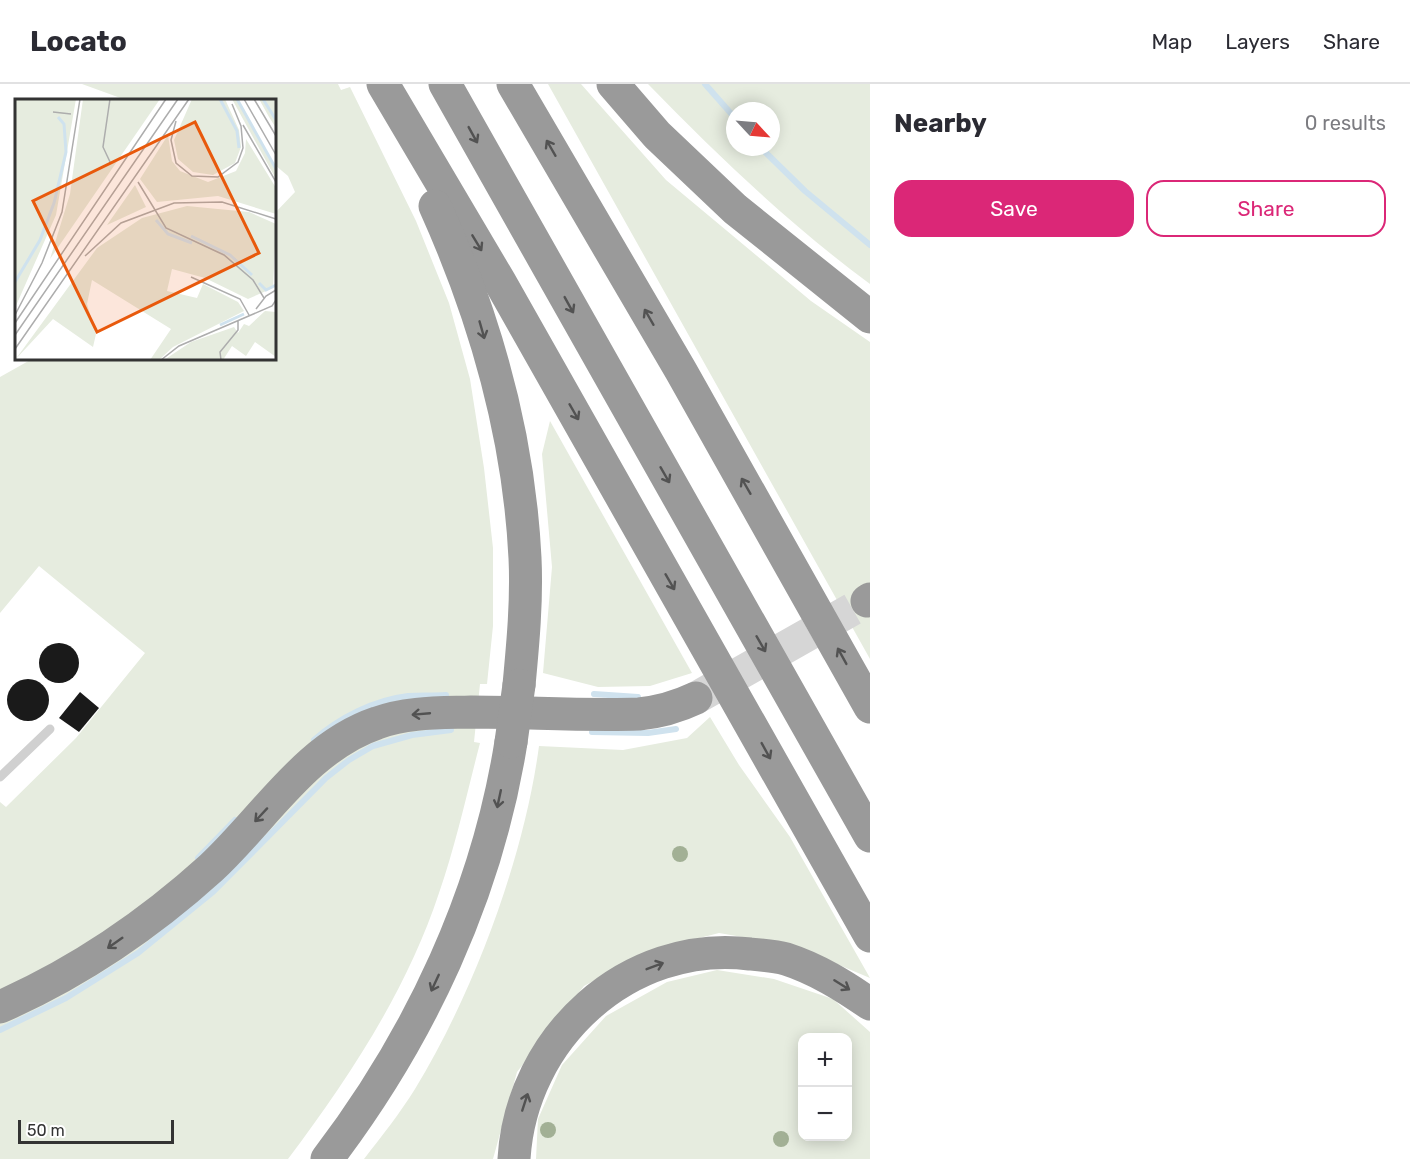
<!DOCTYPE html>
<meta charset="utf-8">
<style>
:root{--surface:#fff;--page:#f2f2f3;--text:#2b2b33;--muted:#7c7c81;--line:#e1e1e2;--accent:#db2777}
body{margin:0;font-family:Rubik,sans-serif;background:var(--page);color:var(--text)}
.controls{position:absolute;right:18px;bottom:18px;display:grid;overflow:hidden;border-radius:12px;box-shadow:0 3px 15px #0003}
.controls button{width:54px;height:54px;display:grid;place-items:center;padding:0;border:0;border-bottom:2px solid var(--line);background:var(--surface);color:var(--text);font:30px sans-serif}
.compass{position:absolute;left:726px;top:18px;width:54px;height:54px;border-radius:50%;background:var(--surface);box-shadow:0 3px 15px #0003;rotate:116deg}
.scale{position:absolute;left:18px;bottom:15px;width:156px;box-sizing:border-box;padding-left:6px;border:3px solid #333;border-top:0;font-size:16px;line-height:21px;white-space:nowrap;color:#333;-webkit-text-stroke:4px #fff;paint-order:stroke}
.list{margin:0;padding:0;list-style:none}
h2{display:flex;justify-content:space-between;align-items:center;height:78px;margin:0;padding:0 24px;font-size:26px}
h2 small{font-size:20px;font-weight:400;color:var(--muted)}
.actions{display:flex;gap:12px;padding:18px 24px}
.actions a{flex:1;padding:14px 0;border:2px solid var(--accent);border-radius:18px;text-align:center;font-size:21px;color:var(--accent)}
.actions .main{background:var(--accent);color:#fff}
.map{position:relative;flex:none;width:870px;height:1075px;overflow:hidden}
header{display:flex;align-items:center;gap:36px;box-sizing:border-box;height:84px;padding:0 30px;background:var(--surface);border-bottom:2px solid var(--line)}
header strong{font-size:28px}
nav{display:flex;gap:33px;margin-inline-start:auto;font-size:21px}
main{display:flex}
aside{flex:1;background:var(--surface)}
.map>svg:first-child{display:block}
.green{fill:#e6ecdf;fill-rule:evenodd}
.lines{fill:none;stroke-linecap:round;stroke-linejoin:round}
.stream{stroke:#cfe2ee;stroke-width:6}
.building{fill:#1a1a1a}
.highway-tunnel{stroke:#d6d6d6;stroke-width:33;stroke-dasharray:33 16;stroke-linecap:butt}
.lane{stroke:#d0d0d0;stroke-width:9}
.highway{stroke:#9a9a9a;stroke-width:33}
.highway-bridge{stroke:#9a9a9a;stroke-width:33}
.tree{fill:#a2b095}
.oneway{stroke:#525252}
.inset-river{fill:none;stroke:#cfe2ee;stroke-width:3}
.inset-road{fill:none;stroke:#adadad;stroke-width:1.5}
.view{fill:#e8590c;fill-opacity:0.15;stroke:#e8590c;stroke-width:3}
.inset-edge{fill:none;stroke:#333;stroke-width:3}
</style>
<header>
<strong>Locato</strong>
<nav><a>Map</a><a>Layers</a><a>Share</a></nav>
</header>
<main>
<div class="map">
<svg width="870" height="1075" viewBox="0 0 870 1075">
<rect width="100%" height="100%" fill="#fff"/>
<g class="green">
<path d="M82,0h256l3,6 9,-3 66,134 33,82 21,76 14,89 9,80v78l-6,58h-7l-6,58 6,1c-13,50 -24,101 -41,150 -32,97 -90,185 -151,266h-288v-357l6,5 70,-69 69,-85 -106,-87 -39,47v-236l32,-18 242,-1 1,-145 20,-21 -7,-16 -13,-11 -1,-65h-148z"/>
<path d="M548,0h33l85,96 145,121 59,41v317z"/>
<path d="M648,0h222v200c-80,-59 -153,-129 -222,-200zM735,27h36v36h-36z"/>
<path d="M550,337l142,252 -42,13 -52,1 -55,-14 9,-106 -10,-113z"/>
<path d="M710,633l29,48 51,72 80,141 -76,-32 -75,-13 -70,18 -65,35 -67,86 -24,87h-129c18,-23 36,-46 51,-70 59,-97 109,-231 124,-343l84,4 64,-12z"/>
<path d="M717,886l57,9 59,20 37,33v127h-334l2,-40 24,-54 44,-49 61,-34zM802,954h46v98h-46z"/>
</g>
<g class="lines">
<g class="stream">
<path d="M705,0l30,34"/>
<path d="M760,63l45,44 65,54"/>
<path d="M594,610l44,3"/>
<path d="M592,648l56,1 28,-4"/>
<path d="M314,656c25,-22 60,-40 94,-44 12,-1 25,0 38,-1"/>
<path d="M198,774l37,-38"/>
<path d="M0,946l66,-32 72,-45 75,-61 113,-114 23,-18 24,-14 39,-11 39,-5"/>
</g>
</g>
<g class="building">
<circle cx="59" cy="579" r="20"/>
<circle cx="28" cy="616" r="21"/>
<path d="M80,608l19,16 -20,24 -20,-14z"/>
</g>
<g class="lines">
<path class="highway-tunnel" d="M696,614l171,-97"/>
<path class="lane" d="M0,693l50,-48"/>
<g class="highway">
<path d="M383,0l117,198 370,654"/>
<path d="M445,0l425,752"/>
<path d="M513,0l168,287 189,336"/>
<path d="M613,0l44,51 78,74 135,108"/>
<path d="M435,122c50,111 84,230 90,352 2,42 -2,85 -6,127"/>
<path d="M867,517l3,-2"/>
<path d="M0,923c77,-34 148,-82 211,-139 53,-49 95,-121 166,-145 30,-11 62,-10 94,-11 56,0 112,4 168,2 20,-2 38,-7 57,-16"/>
<path d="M327,1075c93,-122 160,-265 184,-417"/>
<path d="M514,1075c7,-121 114,-220 236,-205 12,1 25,2 36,5 31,10 58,27 84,45"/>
</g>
<path class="highway-bridge" d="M511,658l8,-57"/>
</g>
<g class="tree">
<circle cx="680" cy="770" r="8"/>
<circle cx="548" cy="1046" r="8"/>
<circle cx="781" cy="1055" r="8"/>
</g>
<defs><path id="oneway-shaft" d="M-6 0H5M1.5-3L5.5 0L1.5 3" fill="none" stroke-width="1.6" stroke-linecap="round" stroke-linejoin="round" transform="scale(1.5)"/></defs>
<g class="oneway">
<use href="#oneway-shaft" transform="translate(473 51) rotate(61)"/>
<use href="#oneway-shaft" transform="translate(551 64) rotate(-120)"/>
<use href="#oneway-shaft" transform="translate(477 159) rotate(59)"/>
<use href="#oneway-shaft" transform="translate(569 221) rotate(61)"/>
<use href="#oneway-shaft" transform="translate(649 233) rotate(-120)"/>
<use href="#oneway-shaft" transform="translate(482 246) rotate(74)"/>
<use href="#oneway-shaft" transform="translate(574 328) rotate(60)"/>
<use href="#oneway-shaft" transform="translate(665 391) rotate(60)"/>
<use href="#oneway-shaft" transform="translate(746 402) rotate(-120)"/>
<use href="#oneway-shaft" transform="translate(670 498) rotate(60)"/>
<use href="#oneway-shaft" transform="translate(761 560) rotate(60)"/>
<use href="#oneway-shaft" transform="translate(842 572) rotate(-119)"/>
<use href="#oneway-shaft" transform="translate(421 630) rotate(175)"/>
<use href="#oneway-shaft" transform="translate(766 667) rotate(61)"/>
<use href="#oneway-shaft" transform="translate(499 715) rotate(102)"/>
<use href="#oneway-shaft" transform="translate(261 731) rotate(133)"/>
<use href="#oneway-shaft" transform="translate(115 859) rotate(145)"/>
<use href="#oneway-shaft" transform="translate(655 882) rotate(-21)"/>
<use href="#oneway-shaft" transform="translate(435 899) rotate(115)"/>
<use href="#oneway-shaft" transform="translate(842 901) rotate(32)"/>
<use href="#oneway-shaft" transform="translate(525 1018) rotate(-72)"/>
</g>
<g transform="translate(15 15)">
<rect width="261" height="261" fill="#fff"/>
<path d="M0,0h61l-20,116 -41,93zM68,0h77l-110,160 20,-65zM177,0h33l14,31 2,17 -6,16 -22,12 -20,-3 -15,-13 -4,-19zM217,0h4l26,45 14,26v9zM244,0h17v29l-7,-11zM153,36l4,26 8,10 28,11 28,-11 9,-18 1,-14 30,49v26l-58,-18 -61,6 -17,-23zM120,86l11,22 -39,18zM172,107l62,6 27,12 -3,64 -25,11 -43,-21 -33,-9 -5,22 30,7 6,-14 35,18 6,9 -71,36 -14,13h-9l21,-31 -79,-49 -5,24 9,30 -3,13 -40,-28 -38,41 82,-112 45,-30zM250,212l11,1v45l-21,-15 -9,14 -14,-10 -9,14h-59l27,-18 43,-15 4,6 6,-9 5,2z" fill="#e6ecdf"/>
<path class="inset-river" d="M205,0l17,32 2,17M222,0l39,70M248,0l13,21M141,121l12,14 24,9M176,137l39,19 22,20M0,183l25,-42 14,-37 12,-51 -2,-28 -6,-7M244,184l7,7 10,-5M205,226l24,-11"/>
<path class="inset-road" d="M95,0l-7,48 8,17M229,0l32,56M239,0l22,37M38,13l18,2M161,22l-5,19 5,23 16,13 26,1 20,-15 5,-14 -2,-22 -9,-22M228,26l33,57M123,83l28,46 58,27 29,25 11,18M70,157l36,-33 53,-20 48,-1 54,17M176,178l49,22 9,16M241,210l10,-13 10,-6M0,216l27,-52 20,-51 18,-113M0,224l151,-224M0,236l163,-236M0,250l174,-250M146,261l18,-14 93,-40 4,-6M206,261l-1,-8 18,-22v-10"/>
<path class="view" d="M180,23l64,131 -162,79 -64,-131z"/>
<rect width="261" height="261" class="inset-edge"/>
</g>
</svg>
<div class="controls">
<button>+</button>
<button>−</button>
</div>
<svg class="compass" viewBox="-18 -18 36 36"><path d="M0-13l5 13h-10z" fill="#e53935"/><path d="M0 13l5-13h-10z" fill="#7c7c81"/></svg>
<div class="scale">50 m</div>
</div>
<aside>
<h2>Nearby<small>0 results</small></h2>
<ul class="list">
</ul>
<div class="actions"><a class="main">Save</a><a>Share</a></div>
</aside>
</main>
